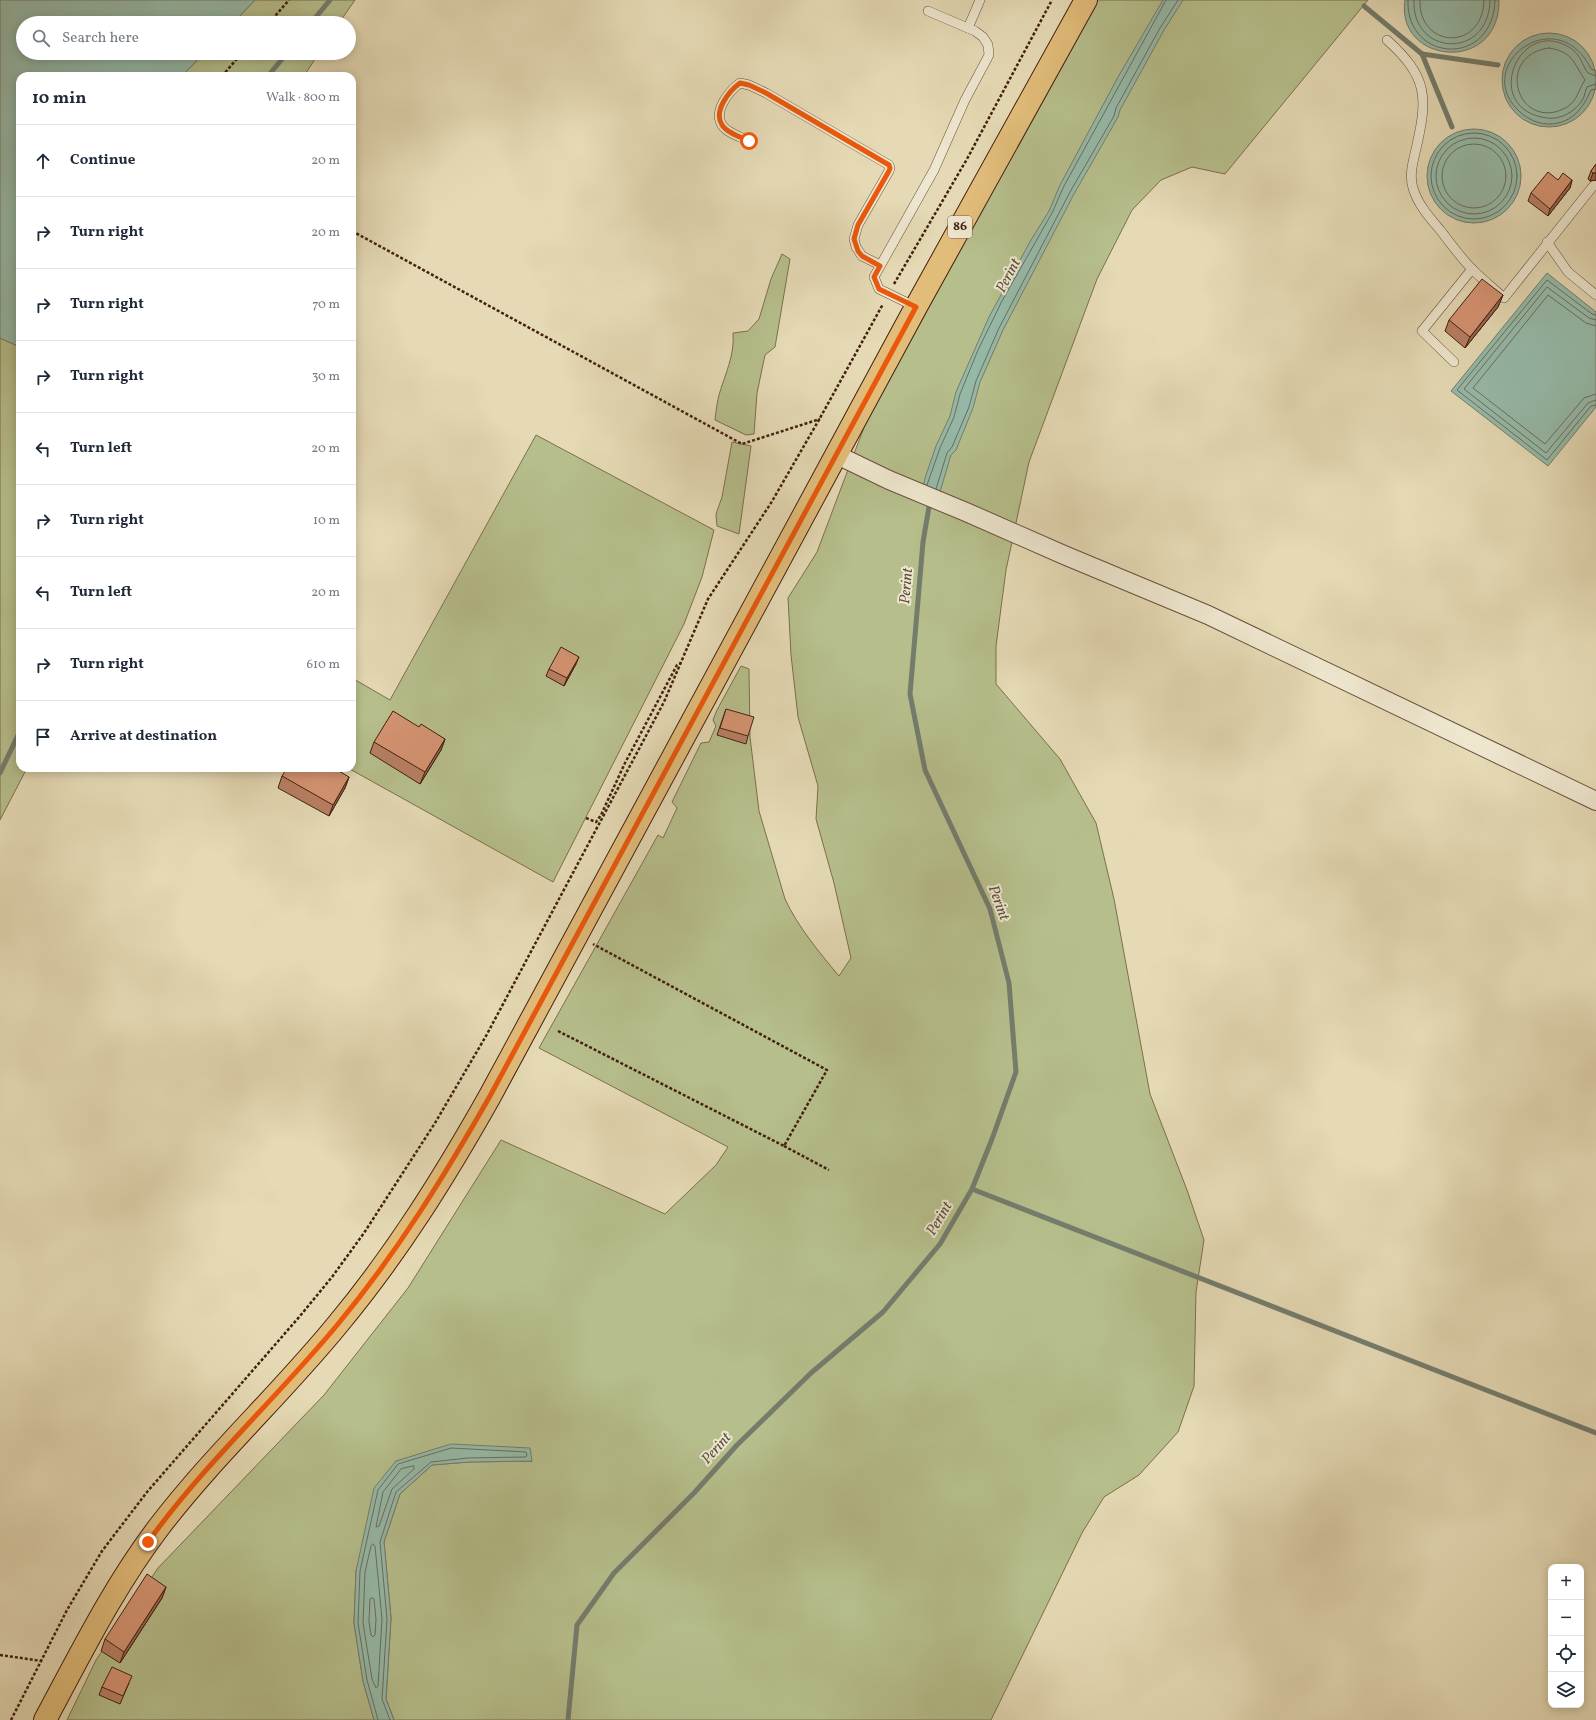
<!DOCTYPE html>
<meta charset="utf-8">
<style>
:root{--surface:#fff;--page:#f2f2f3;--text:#1f2937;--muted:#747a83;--line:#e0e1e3}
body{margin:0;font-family:Vollkorn,serif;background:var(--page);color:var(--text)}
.controls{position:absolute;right:12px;bottom:12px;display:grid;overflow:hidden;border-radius:8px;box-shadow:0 2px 10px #0003}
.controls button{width:36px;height:36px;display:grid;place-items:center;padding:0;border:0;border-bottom:1px solid var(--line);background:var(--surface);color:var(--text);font:20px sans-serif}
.stop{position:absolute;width:12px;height:12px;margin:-9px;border:3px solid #ea580c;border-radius:50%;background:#fff}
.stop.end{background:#ea580c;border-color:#fff;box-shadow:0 1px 4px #0008}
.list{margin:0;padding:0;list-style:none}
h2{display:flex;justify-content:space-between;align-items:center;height:52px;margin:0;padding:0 16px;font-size:17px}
h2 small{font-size:13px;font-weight:400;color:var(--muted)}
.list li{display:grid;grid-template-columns:26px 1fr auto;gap:12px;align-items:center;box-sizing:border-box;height:72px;padding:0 16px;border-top:1px solid var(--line)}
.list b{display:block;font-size:15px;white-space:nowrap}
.list em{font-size:13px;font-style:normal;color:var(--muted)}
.icon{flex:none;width:22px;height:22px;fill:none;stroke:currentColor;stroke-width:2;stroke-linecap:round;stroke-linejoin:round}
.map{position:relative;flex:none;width:1596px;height:1720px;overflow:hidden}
.search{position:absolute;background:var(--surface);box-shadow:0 2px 10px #0003;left:16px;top:16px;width:340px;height:44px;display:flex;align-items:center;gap:10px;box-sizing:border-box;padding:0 14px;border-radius:22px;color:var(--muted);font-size:15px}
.panel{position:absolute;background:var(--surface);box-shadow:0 2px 10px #0003;left:16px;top:72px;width:340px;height:700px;border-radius:12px}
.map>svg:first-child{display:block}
.green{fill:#b6bf8c;stroke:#7c6f4e}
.water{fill:#96bbaa;stroke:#747d6d}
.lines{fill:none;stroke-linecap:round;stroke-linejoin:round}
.shore{stroke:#6c6d5e;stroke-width:1}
.stream{stroke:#747d6d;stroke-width:5}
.service-casing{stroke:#6b4e3a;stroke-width:10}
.minor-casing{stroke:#6b4e3a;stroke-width:20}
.primary-casing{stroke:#421f11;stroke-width:24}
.path{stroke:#421f11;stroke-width:2.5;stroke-dasharray:3 2;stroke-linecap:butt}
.service{stroke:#eee7cf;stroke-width:9}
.minor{stroke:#eee7cf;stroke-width:18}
.primary{stroke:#e2bd7a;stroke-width:22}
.wall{fill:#b87f63;stroke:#421f11}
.shaded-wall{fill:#966850;stroke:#421f11}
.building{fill:#d69473;stroke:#421f11}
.route{stroke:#ea580c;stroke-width:5}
.labels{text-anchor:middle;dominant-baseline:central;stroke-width:4;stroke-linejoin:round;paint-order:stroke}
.shield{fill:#eee7cf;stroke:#765b4a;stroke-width:1}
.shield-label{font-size:13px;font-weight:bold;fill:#421f11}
.water-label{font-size:15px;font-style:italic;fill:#5b4e3f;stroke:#eee7cf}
</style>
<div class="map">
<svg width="1596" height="1720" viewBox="0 0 1596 1720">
<rect width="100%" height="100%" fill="#e5dab5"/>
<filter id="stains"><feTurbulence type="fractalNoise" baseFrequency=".005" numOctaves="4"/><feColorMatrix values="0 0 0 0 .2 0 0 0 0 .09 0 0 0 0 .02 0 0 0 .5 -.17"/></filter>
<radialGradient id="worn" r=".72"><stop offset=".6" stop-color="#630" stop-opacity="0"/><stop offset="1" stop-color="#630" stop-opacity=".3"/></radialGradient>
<g class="green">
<path d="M255,0h100l-16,23h-106z"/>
<path d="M1097,0h271l-143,174 -33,-7 -31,13 -29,30 -35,69 -68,183 -23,108 -10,76v38l64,75 36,64 18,76 36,195 37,96 17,50 -8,52 -2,94 -16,46 -39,43 -35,22 -22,36 -91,187h-597l-8,-21 5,-81 -7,-76 16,-48 32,-29 37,-3 63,-1h-136l-40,110 -2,52 9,58 11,39h-307l29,-60 62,-92 166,-173 84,-107 93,-148 164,74 51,-49 12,-18 -189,-99 119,-213 5,3 14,-30 -5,-6 29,-59 8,-1 7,-16 -3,-6 4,-10 24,-44 8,3 1,68 9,74 26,88c13,28 34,53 54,77l12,-18 -17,-75 -18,-64 2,-33 -20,-69 -7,-62 -3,-57 29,-46 49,-130z"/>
<path d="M204,53h115l-15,23h-122z"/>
<path d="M782,254l8,5 -15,88 -10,8 -8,38 -3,41 -8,1 -31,-15c1,-9 2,-17 4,-25 6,-21 16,-40 14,-62l15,-2 11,-12 12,-40z"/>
<path d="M0,338l20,9v421h7l-27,52z"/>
<path d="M536,435l178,95 -12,47 -18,47 -131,258 -205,-114h4v-90l38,22z"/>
<path d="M732,442l19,4 -12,88 -22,-8 -1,-12 6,-17z"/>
</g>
<g class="water">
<path d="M0,0h255l-22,23h-210v30h181l-22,23h-162v271l-20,-9z"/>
<path d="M1163,0h20l-19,30 -44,80 -2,7 -44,77 -71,136 -23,52 -7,26 -17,42 -5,5 -15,50 -15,-7 4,-20 11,-32 14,-30 6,-24 33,-75 42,-77 18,-29 11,-26 58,-108z"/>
<path d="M1405,0h94c1,75 -104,64 -94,0z"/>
<circle cx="1549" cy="80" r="47"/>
<circle cx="1474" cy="176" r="47"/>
<path d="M1547,273l49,39v95l-48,59 -97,-75z"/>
<path d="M451,1444l79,4 2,13 -63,1 -37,3 -32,29 -16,48 7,76 -5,81 8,21h-20l-11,-39 -9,-58 2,-52 18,-83 22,-27z"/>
</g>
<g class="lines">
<g class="shore">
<path d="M1408,0c-3,62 85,69 87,0"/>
<path d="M1414,0c-3,56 75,61 76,0"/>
<path d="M1420,0c-2,49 63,52 64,0"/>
<path d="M1549,48c24,4 24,14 36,32 -5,7 -7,17 -14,24 -4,4 -10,6 -16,8 -42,9 -56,-58 -6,-64z"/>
<path d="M1596,71l-5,-2c-34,-69 -119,-4 -73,41 9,9 21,15 34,14 21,-2 31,-16 39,-34l5,-1"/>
<path d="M1596,76l-8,-3c-6,-8 -7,-17 -15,-23 -52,-39 -95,59 -26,68 14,2 29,-7 36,-19 2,-4 2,-8 4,-12l9,-3"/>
<circle cx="1474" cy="176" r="43"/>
<circle cx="1474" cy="176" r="38"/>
<circle cx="1474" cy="176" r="32"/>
<path d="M1596,315l-4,-1 -45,-34 -90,110 90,70 44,-54 5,-1"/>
<path d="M1596,320l-7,-2 -42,-31 -83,102 82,64 42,-50 8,-3"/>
<path d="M1596,326l-10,-3 -38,-28 -75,93 72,56 39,-46 12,-4"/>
<path d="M927,485l13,-37 14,-31 6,-23 18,-44 24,-49 50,-88 12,-27 102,-186"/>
<path d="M936,489l11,-36 5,-6 17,-40 7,-26 23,-53 71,-136 44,-76 2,-8 44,-80 18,-28"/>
<path d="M414,1466v3l-22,20 -13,37 -3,1 7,-35 18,-23z"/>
<path d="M373,1544l2,2 7,73 -4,67 -2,2 -4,-9 -9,-56 2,-51 6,-26z"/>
<path d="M372,1598l2,1 2,20 -1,16 -2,2 -2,-2 -2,-13 1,-23z"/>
<path d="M378,1720l-11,-40 -9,-57 2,-52 18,-81 20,-26 53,-16 75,4 1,4 -2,1 -57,1 -37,4 -35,30 -16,50 7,77 -5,80 8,21"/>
</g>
<g class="stream">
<path d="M1364,6l58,48 30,73"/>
<path d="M311,23l19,-23"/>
<path d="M1422,54l76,11"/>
<path d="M268,76l19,-23"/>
<path d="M0,773l20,-42"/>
<path d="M972,1189l624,244"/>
<path d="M568,1720l9,-95 37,-52 80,-80 43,-48 74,-72 72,-61 57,-68 32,-55 20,-50 24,-67 -7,-89 -19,-74 -65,-139 -15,-76 13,-152 7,-41"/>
</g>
<defs>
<g id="service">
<path d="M968,28l12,-28"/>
<path d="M1387,40c41,37 41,57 29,109 -3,13 -7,26 -3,39 5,17 17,30 28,43 10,13 20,27 31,38 10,10 21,19 32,29l90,-113"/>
<path d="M749,141c-8,-4 -22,-8 -27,-16 -9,-14 7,-34 18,-42l9,2 17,8 123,72 1,3 -1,3 -31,54 -4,14 2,8 6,9 18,9"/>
<path d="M1547,242l21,30 28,23"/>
<path d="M916,307l-37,-18 -5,-12 60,-107 31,-70 24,-45 -1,-10 -5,-8 -8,-6 -47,-20"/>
<path d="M1454,362l-32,-31 50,-62"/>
</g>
<path id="minor" d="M837,455l52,25 77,32 98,43 144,60 388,186"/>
<path id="primary" d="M45,1720c35,-65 69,-134 114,-193 55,-72 122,-133 179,-203 59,-71 107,-148 152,-228l426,-789 170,-307"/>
</defs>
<use href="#service" class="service-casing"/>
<use href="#minor" class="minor-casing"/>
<use href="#primary" class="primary-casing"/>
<g class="path">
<path d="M269,23l20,-23"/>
<path d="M222,76l20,-23"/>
<path d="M352,231l390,213 78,-25"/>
<path d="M894,284l73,-125 85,-159"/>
<path d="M586,818l10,4 5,-7 24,-52 52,-98 4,-2"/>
<path d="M558,1031l226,115 43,-76 -234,-126"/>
<path d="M784,1146l45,24"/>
<path d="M0,1655l42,6"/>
<path d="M11,1720l56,-110 35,-59 45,-59 153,-176 32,-39 32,-44 71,-110 51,-87 178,-334 44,-103 63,-96 49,-85 63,-114"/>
</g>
<use href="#service" class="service"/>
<use href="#minor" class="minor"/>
<use href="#primary" class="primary"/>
</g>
<g class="wall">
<path d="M1596,164v16l-6,1 -2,-2 3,-8z"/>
<path d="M1558,180h14l-2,8 -22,28 -20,-15 3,-8z"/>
<path d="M1503,295l-5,12 -33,41 -20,-17 4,-11z"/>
<path d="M576,664l-12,22 -18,-10 3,-7z"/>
<path d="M726,709l22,27 -2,8 -29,-9z"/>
<path d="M419,727l26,12 -4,11 -21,34 -50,-31 4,-11z"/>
<path d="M282,776l67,1 -4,11 -16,28 -51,-28z"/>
<path d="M166,1587l-4,11 -42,65 -19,-12 4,-12z"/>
<path d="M129,1683l-9,21 -21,-9 3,-8z"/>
</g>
<g class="shaded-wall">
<path d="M1593,173h3v7l-6,1z"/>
<path d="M1572,180l-2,8 -22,28 2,-7z"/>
<path d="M1503,295l-5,12 -33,41 5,-11z"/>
<path d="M579,657l-3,7 -12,22 3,-8z"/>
<path d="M445,739l-4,11 -21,34 5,-12z"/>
<path d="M349,777l-4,11 -16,28 4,-11z"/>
<path d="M166,1587l-4,11 -42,65 4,-11z"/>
</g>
<g class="building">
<path d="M1596,164v9h-3l-2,-2z"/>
<path d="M1548,172l10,8 5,-7 9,7 -22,29 -19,-16z"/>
<path d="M1482,279l21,16 -33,42 -21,-17z"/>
<path d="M561,647l18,10 -12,21 -18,-9z"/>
<path d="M726,709l28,8 -6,19 -28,-8z"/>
<path d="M393,711l26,16 2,-3 24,15 -20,33 -51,-30z"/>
<path d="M287,768h47l15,9 -16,28 -51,-29z"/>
<path d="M147,1574l19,13 -42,65 -19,-13z"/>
<path d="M112,1667l20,9 -9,20 -21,-9z"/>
</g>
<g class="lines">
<path class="route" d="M148,1542c56,-78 129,-144 190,-218 59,-71 107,-149 152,-228l426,-789 -37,-18 -5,-12 6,-11 -18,-10 -4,-5 -4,-12 4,-14 31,-54 1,-3 -1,-3 -123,-72 -17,-8 -9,-2c-11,8 -27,28 -18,42 5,8 19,12 27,16"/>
</g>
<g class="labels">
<rect class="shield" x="948" y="216" width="24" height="22" rx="3"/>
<g class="shield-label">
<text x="960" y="227">86</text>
</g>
<g class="water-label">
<text transform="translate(1009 276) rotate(-62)">Perint</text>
<text transform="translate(907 586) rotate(-85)">Perint</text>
<text transform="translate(998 903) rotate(70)">Perint</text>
<text transform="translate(940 1219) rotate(-59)">Perint</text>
<text transform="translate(717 1449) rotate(-48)">Perint</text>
</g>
</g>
<rect width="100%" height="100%" filter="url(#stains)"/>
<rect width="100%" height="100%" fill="url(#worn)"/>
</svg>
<div class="controls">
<button>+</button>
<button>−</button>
<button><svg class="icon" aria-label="locate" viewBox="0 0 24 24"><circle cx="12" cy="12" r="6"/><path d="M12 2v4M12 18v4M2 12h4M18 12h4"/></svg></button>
<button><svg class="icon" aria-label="layers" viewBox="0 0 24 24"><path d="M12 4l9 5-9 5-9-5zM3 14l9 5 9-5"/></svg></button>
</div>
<div class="stop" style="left:749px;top:141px"></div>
<div class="stop end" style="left:148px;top:1542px"></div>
<div class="search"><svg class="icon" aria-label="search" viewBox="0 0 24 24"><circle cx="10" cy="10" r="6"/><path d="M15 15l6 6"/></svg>Search here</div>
<section class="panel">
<h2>10 min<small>Walk · 800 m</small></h2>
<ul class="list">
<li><svg class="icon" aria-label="ahead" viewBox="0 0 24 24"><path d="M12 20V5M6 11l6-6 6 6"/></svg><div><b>Continue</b></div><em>20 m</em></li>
<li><svg class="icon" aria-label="right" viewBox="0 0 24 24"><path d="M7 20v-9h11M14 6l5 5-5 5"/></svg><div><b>Turn right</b></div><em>20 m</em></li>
<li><svg class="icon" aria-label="right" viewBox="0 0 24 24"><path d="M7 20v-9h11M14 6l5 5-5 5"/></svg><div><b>Turn right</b></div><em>70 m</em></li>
<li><svg class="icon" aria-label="right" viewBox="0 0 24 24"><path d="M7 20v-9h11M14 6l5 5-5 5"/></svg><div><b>Turn right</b></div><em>30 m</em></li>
<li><svg class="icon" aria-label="left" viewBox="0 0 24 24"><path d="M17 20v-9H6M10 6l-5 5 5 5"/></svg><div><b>Turn left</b></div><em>20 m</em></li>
<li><svg class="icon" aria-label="right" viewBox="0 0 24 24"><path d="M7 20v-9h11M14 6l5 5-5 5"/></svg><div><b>Turn right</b></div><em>10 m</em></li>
<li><svg class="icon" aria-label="left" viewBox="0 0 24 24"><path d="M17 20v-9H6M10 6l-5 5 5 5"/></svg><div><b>Turn left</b></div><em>20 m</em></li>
<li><svg class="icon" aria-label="right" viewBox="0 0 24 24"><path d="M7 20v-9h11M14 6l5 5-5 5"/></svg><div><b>Turn right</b></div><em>610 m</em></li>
<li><svg class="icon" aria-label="arrive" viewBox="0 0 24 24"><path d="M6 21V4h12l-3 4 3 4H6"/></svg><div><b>Arrive at destination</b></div></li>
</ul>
</section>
</div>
